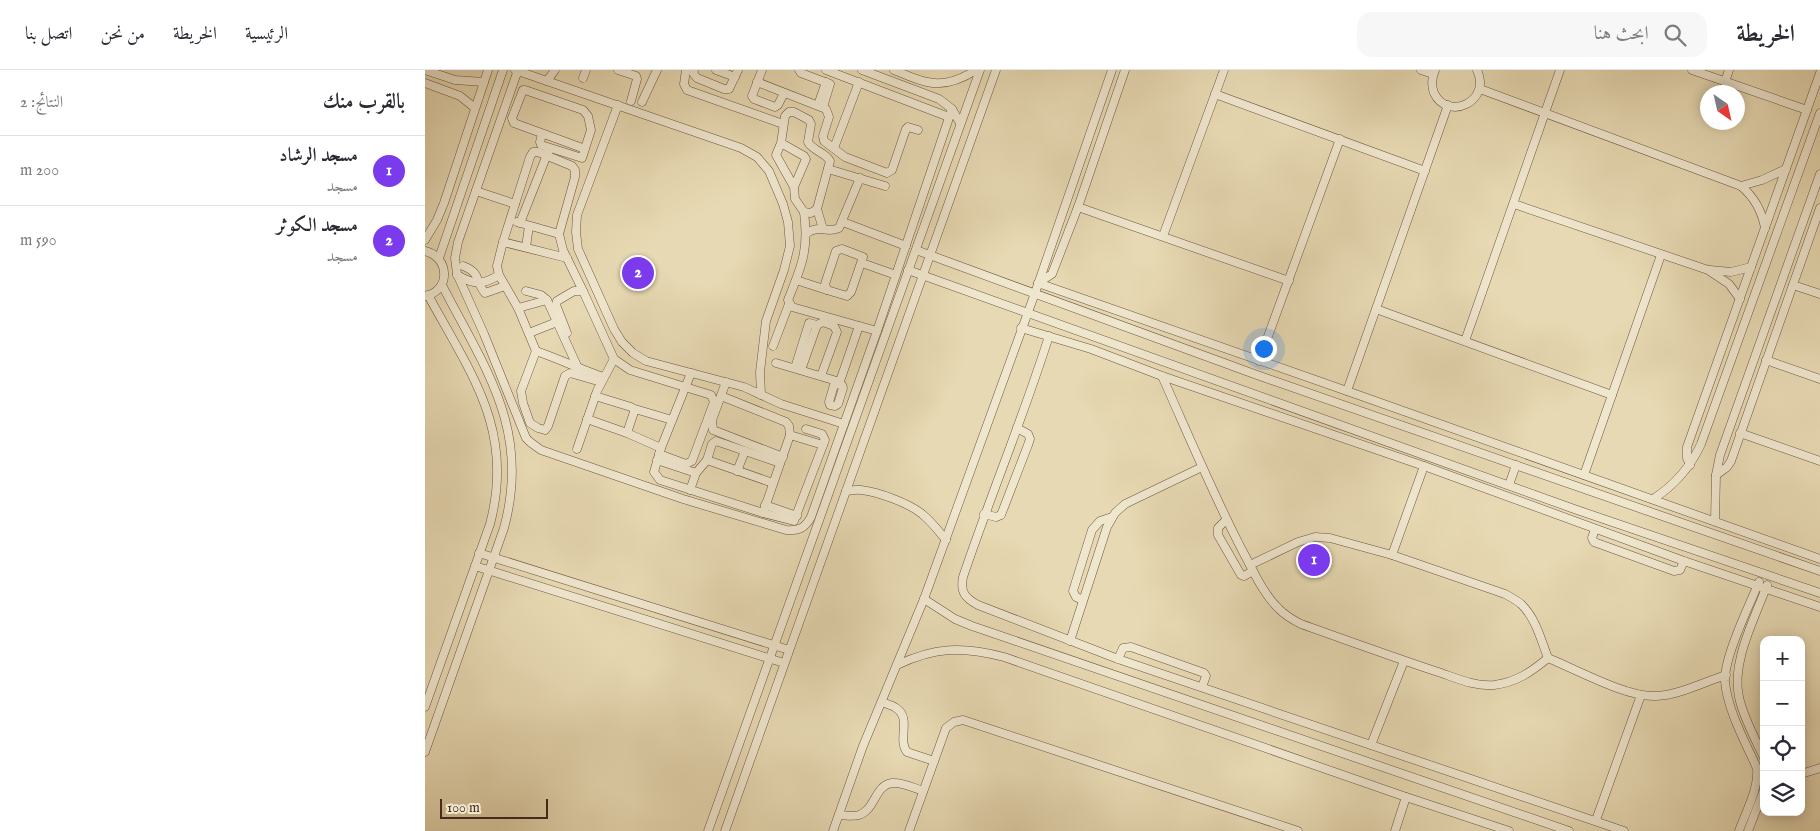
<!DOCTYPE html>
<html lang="ar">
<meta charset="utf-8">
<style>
:root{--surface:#fff;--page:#f7f7f7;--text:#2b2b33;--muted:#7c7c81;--line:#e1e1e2;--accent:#7c3aed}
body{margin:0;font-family:"IM FELL English",Amiri,serif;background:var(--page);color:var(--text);direction:rtl}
.controls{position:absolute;right:15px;bottom:15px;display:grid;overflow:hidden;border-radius:10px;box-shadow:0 2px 12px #0003}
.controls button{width:45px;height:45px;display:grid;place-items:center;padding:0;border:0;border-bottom:1px solid var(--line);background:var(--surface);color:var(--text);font:25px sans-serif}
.compass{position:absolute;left:1275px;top:15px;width:45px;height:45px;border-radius:50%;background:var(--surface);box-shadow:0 2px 12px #0003;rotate:146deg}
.scale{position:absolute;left:15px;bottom:12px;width:108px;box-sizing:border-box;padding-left:5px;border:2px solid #462a1a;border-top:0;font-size:14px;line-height:18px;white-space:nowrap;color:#462a1a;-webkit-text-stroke:4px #efe6ce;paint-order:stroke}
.you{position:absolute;left:838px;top:278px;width:18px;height:18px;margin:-12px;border:4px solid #fff;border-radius:50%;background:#1a73e8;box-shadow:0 0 0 8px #1a73e833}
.badge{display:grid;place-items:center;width:32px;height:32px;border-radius:50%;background:var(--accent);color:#fff;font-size:16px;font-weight:700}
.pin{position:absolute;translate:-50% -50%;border:2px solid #fff;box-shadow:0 1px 5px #0006}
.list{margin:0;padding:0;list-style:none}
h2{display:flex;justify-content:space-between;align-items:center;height:65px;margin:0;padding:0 20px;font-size:21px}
h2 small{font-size:16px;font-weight:400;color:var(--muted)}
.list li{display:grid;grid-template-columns:32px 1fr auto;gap:15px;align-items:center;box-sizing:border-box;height:70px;padding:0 20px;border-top:1px solid var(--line)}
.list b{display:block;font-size:19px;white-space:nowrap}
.list p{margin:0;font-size:16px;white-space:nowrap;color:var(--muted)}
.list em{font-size:16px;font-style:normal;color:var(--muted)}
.icon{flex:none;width:28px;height:28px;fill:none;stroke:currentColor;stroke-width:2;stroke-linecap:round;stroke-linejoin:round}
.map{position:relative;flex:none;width:1395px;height:761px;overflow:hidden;direction:ltr}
header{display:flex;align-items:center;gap:30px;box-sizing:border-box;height:70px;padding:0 25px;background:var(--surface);border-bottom:1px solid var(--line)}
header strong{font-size:24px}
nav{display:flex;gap:28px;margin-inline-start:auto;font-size:18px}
.search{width:350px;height:45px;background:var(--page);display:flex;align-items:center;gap:12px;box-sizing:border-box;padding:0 18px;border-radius:15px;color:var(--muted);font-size:19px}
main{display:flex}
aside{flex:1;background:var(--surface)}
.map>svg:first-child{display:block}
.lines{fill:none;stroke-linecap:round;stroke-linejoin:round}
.minor-casing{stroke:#6e5640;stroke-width:9}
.minor{stroke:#efe6ce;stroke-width:8}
</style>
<header>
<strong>الخريطة</strong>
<div class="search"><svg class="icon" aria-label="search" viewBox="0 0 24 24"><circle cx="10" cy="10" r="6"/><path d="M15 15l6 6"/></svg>ابحث هنا</div>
<nav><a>الرئيسية</a><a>الخريطة</a><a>من نحن</a><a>اتصل بنا</a></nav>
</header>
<main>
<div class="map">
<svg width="1395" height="761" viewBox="0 0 1395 761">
<rect width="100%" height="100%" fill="#e7d9b3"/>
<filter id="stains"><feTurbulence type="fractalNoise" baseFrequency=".004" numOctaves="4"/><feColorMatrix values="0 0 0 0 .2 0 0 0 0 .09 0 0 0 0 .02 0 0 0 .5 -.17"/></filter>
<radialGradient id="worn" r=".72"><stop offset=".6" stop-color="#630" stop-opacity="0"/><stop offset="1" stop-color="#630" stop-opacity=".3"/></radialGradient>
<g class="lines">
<defs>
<g id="minor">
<path d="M0,0l30,10 29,2"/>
<path d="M90,0l226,78 16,9 12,14 14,33 5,18 2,24 -6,24 -18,51 -6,51 1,23"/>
<path d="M93,0l-60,172 -3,16 2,16 27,60 42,104 4,4 11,8 142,49 103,31c13,1 19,-2 25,-13l66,-186 75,-222"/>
<path d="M193,0l18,6 1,3 -6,22"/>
<path d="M261,0l-2,14 3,6 96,34"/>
<path d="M269,0l-1,3 4,5 27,11h5l9,-19"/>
<path d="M291,0l19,7"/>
<path d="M337,0l-10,26 2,3 21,8 3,-2 6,-12"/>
<path d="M374,0l2,3 29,11 -7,23"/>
<path d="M401,0l123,47"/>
<path d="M437,0l77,29 13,10 8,14"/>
<path d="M469,0c10,4 22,10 33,12 17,4 35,-3 49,-12"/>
<path d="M996,0l12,4"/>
<path d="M1010,0c-3,7 -4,15 -1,23 14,29 58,8 43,-23"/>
<path d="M1267,0l115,40"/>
<path d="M158,8l3,-8"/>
<path d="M122,11l8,-11"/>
<path d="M332,12l69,27 3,8 -6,19 1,5 21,16 42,16 5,-3 14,-41 2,-2 10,3"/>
<path d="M1300,12l4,-12"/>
<path d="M0,13l35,13 15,12"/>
<path d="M1055,19l261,97c13,11 21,25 24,42"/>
<path d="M790,24l210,77"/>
<path d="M217,32l15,-32"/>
<path d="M193,35l-41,110 -1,17 2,17 36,80 8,13 11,11 13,8 98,26 37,17 63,20"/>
<path d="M393,35l8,-23"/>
<path d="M117,64l-2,8 1,3 41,13 9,-28 -3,-14 -5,-6 -58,-20h-2l-11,28 2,5 71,26"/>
<path d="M356,73l23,13 2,3 -12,28 -18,-32 5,-12 4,-27 4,-4h5l15,8 2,4 -3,18c5,9 17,10 22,19l-13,48 -6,4 -7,-1 -9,-13 -1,-12"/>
<path d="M409,78l25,-66"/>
<path d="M403,99l57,17"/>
<path d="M1316,116l21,-6 24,-11"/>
<path d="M51,121l39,13"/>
<path d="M1089,134l194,66 21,14 11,15"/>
<path d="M653,137l211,74"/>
<path d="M392,139l6,20"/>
<path d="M379,142c5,38 -2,53 -16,88l4,7 85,24"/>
<path d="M92,152l42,12"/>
<path d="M418,152l63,24"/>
<path d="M95,153l28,-71"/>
<path d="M382,163c12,-9 21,1 32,-5l21,-50"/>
<path d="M738,166l61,-166"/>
<path d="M0,170l12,-20 7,-17 44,-133"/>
<path d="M78,172l27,-85 3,-5h5l34,14 3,4v7l-16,57 4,16 20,41"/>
<path d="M101,177l3,-21"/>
<path d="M417,179l21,8 -12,35 -4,4 -20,-6 -2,-6 11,-33z"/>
<path d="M491,180l341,125 563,196"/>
<path d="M0,181c25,6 26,40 0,45"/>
<path d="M14,188l64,-188"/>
<path d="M437,193l34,12"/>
<path d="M38,196c19,7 12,16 22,27l20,-7"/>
<path d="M483,200l669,240 243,83"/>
<path d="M1285,200l21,2 20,-5"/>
<path d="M32,205c17,10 26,10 42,0"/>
<path d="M371,210l31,10"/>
<path d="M613,213l309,108 473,168"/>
<path d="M613,213l14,-9 26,-67 47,-137"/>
<path d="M1368,215l27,9"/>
<path d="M101,221l15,4 6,5 31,68"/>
<path d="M93,238l29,-8"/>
<path d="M951,239l236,86"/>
<path d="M596,258l70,21 71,27 262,90 260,95 136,46"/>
<path d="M104,263l28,-11"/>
<path d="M142,263l-11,-28 1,-4 17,-10h9l31,68 16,11 81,25 3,7 -22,59 -6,3 -27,-10"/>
<path d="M624,266c-26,82 -59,161 -86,241 -3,15 2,21 15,28l140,54 506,172"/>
<path d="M1040,271l95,-271"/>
<path d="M348,276l16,-42"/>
<path d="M111,281l-18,-43 -19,-33 -2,-9 6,-24 64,16"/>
<path d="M1341,290l54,19"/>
<path d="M834,291l81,-222"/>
<path d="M351,293l64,19"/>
<path d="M370,298l14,-45 8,2"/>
<path d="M376,300l16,-45 6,-3 11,4 3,6 -16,44"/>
<path d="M266,303l-30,75 -7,24 6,8 103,33 31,8 31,-81 -3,-6 -16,-5"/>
<path d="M737,306c26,58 51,118 80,174 11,20 21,44 37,59 6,6 14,11 22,15 45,16 89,32 134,47 19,6 39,16 59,14 23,-3 37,-13 54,-27"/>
<path d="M176,312l-31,-9 -5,3 -17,50 -3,4 -7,-2 -8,-5 -7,-20 -2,-12 15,-40c23,8 44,18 67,26"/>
<path d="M301,312l-14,38 1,10 70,27"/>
<path d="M412,314l5,1 1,3 -5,16 -3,2 -5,-1 -1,-3 5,-17z"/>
<path d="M414,314l20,-58"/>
<path d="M922,321l101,-286"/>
<path d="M170,326l36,11"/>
<path d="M296,326l65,26 3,4 1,9 -27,78"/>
<path d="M162,349l40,14 34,15"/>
<path d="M202,363l8,-24 37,11"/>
<path d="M1315,363l80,28"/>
<path d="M365,365l33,10"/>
<path d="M152,379l20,-58 17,-32"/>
<path d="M232,390l39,13"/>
<path d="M282,390l66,23"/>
<path d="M1265,395l-3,-7v-11l133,-374"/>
<path d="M312,401l8,-20"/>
<path d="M1159,405l77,-220"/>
<path d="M1291,405l11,-8 4,-6 89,-253"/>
<path d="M1084,415l7,-20"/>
<path d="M265,420l6,-17 11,-13 5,-16 4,-3 64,22"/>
<path d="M421,421c5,0 10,-2 15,-1 17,2 48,13 61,24 9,7 16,16 24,26"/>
<path d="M1228,429c22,-14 37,-31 48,-55l119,-331"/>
<path d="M340,435l32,11"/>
<path d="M559,444l12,3 5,-2 27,-70 2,-6 -2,-5 -11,-6"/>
<path d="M801,450l-8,8v7l23,40 3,1 9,-5"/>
<path d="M1290,450l1,-45 4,-20 100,-281"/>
<path d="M1170,459l-3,9 2,4 80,29 6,-1 4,-9"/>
<path d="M54,483l310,97"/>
<path d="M967,485l32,-89"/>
<path d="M825,495l48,-23 17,-5 15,1 62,17 113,39c5,3 12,6 17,11 14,14 19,35 26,53 27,11 80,40 108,38 23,-1 48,-14 70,-21"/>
<path d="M50,496l309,97"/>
<path d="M499,529l31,20 17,7 597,205"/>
<path d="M658,530l-7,-3 -3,-6 19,-61 8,-9 12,-4"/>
<path d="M645,571l37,-114 8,-14 10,-9 77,-37"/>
<path d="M693,589l5,-11 8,-1 73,26 2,3 -4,11"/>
<path d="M472,595c38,-18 66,-19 107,-8l402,140 103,34"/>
<path d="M457,632c4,2 10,3 14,6 16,10 1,31 11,44l27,9"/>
<path d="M0,637l65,-183c25,-94 -19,-150 -62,-229"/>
<path d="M946,675l33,-84"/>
<path d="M0,682l79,-224c27,-99 -19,-159 -62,-243"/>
<path d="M1339,688c-9,-20 -21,-41 -25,-61 -8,-35 16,-79 28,-112"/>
<path d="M1376,704l19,-6"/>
<path d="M414,745c6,0 13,2 20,0 16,-5 16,-30 33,-32 10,-1 22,5 31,8"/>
<path d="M1171,750l45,-125"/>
<path d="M283,761l272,-761"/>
<path d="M300,761l271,-761"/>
<path d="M408,761l30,-85 61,-147 111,-306 77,-223"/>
<path d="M484,761l37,-103 8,-6 9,-2 335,111"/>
<path d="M970,761l11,-34"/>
<path d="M1314,761c7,-20 20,-42 18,-63 -12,-26 -30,-59 -32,-87 -1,-24 24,-75 34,-99"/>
<path d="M1323,761l16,-41"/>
</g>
</defs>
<use href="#minor" class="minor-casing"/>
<use href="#minor" class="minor"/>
</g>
<rect width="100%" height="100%" filter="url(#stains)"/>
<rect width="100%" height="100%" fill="url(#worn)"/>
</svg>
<div class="controls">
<button>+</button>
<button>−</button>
<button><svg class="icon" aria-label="locate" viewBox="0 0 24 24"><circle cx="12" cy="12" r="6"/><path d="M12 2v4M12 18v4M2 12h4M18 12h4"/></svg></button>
<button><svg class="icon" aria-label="layers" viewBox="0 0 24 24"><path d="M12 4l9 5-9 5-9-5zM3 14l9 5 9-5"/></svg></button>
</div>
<svg class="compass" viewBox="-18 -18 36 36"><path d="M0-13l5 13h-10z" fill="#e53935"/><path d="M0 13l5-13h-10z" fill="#7c7c81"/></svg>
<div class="scale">100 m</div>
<div class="you"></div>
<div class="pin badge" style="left:889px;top:490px">1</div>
<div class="pin badge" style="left:213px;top:203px">2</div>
</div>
<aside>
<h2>بالقرب منك<small>النتائج: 2</small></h2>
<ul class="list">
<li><span class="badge">1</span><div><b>مسجد الرشاد</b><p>مسجد</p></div><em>200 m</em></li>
<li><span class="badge">2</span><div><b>مسجد الكوثر</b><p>مسجد</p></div><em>590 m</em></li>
</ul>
</aside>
</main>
